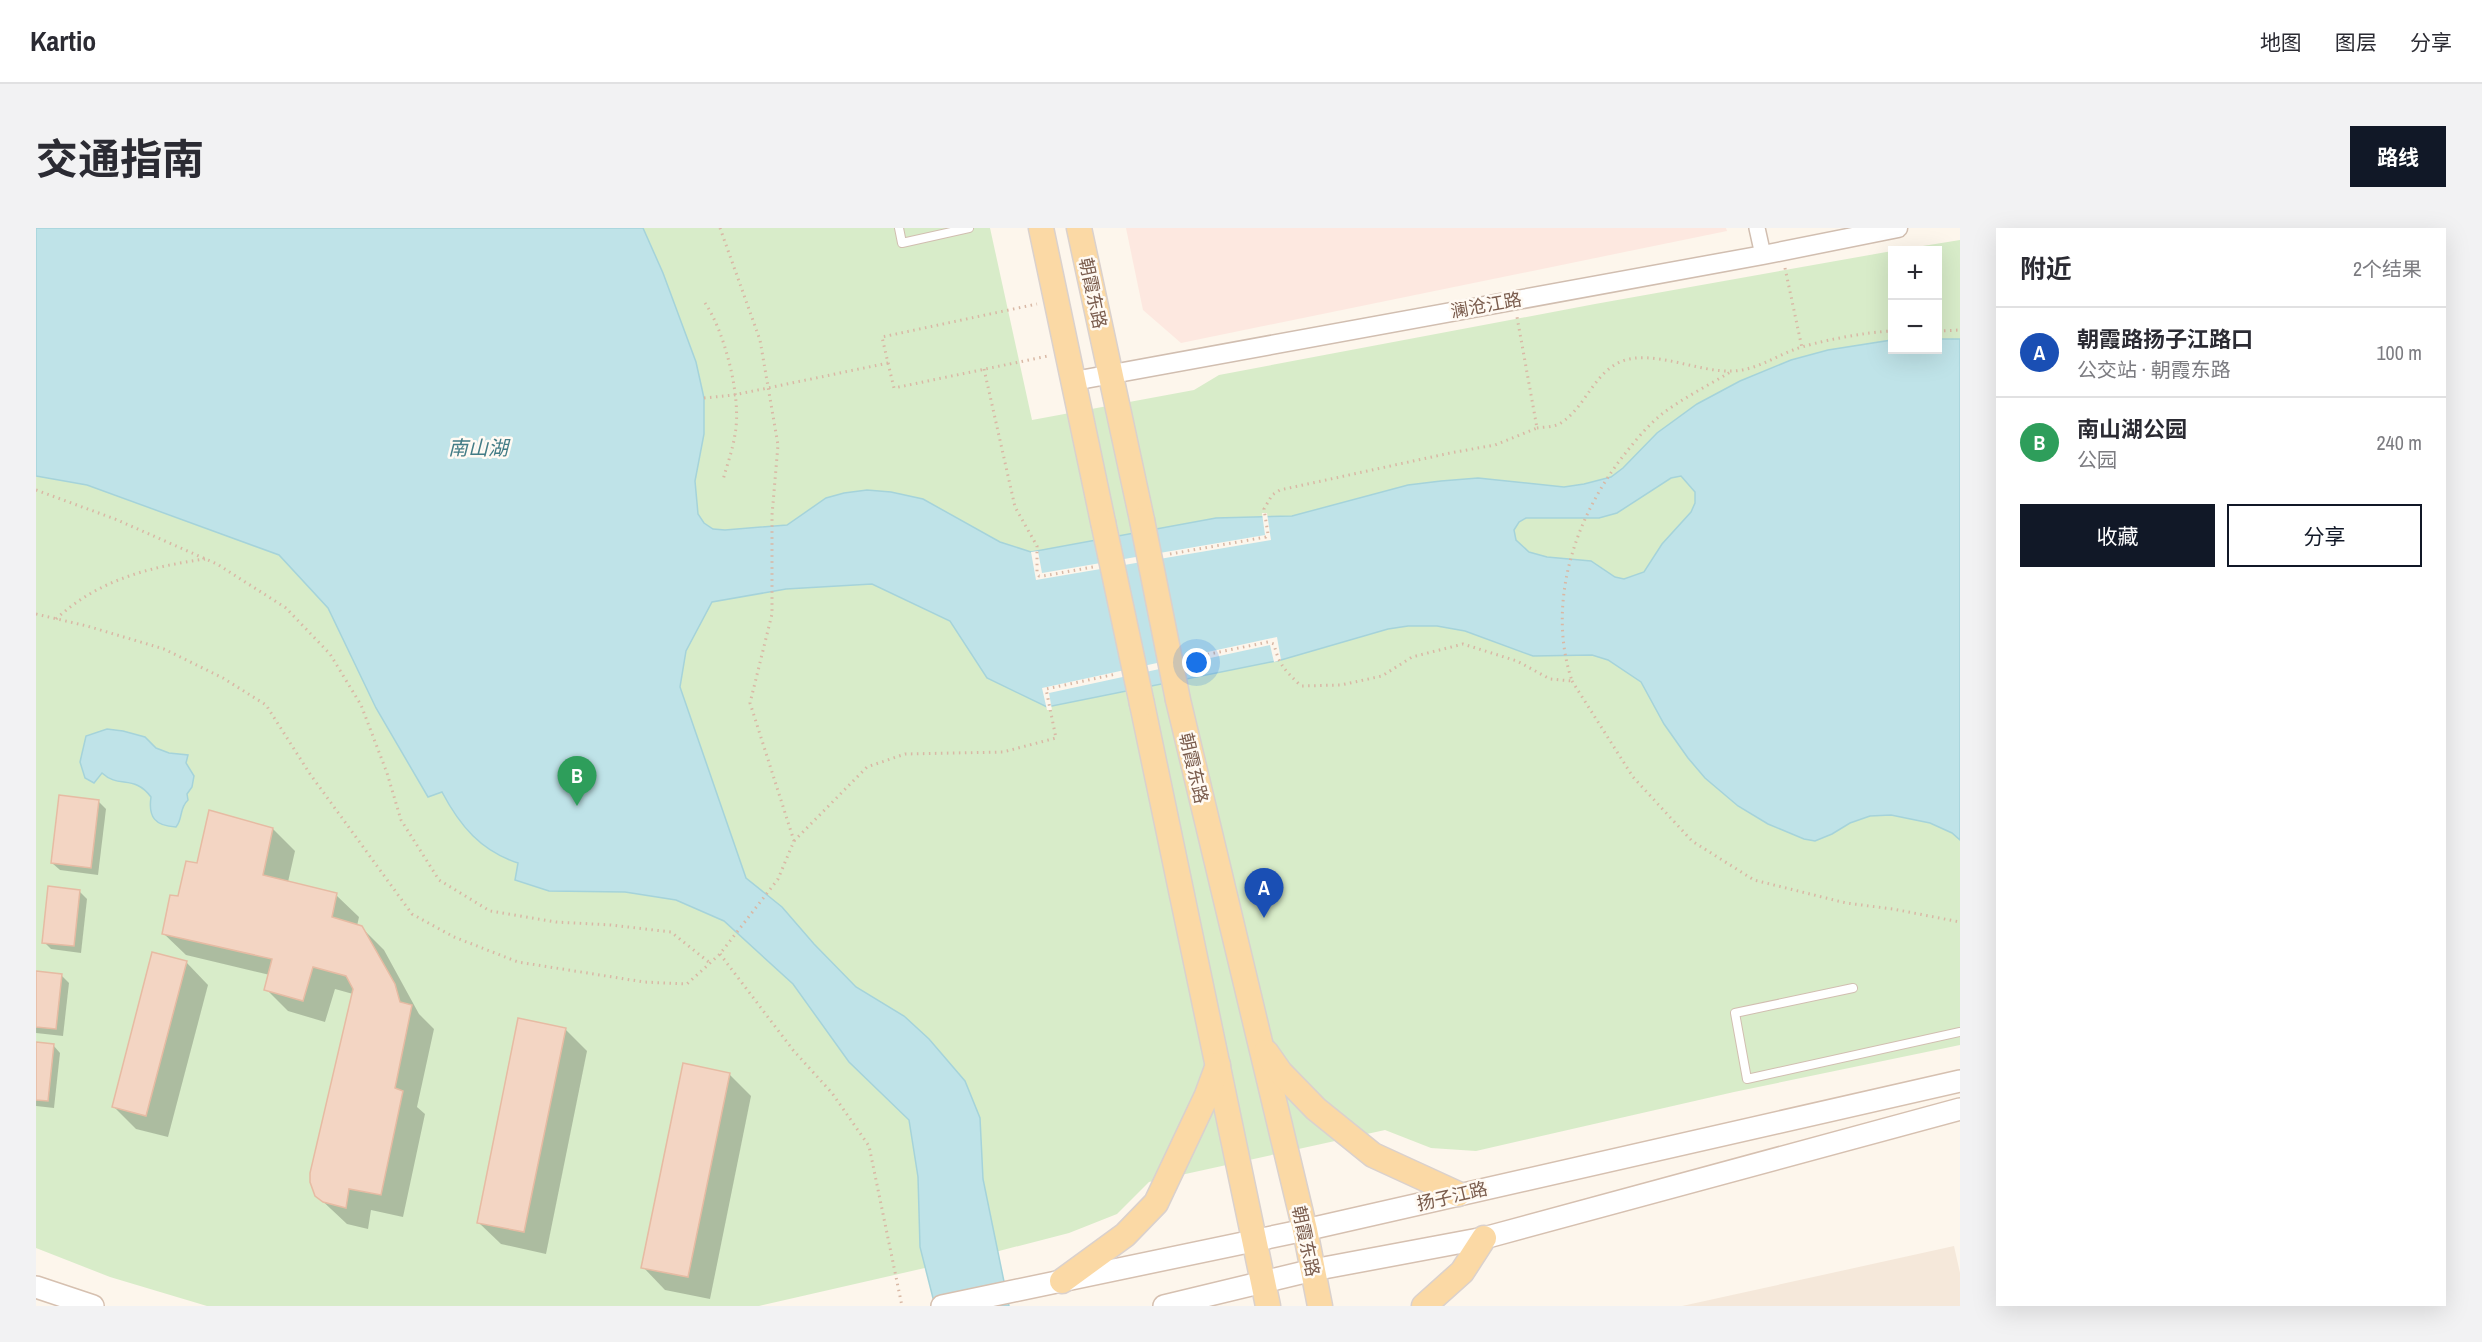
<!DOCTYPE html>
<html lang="zh">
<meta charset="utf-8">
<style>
:root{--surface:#fff;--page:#f2f2f3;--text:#2b2b33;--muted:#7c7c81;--line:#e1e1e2;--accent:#111827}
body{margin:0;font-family:"Archivo Narrow","Noto Sans SC",sans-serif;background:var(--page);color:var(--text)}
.controls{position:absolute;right:18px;top:18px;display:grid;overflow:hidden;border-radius:0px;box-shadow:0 6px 24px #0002}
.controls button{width:54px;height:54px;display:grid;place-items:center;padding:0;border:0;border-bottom:2px solid var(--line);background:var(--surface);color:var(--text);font:30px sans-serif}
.you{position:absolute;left:1161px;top:435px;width:21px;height:21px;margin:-15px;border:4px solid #fff;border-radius:50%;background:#1a73e8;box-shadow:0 0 0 9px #1a73e833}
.badge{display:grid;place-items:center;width:39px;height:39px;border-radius:50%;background:var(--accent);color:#fff;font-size:20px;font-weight:700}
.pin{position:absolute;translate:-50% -50px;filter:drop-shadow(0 2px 3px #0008)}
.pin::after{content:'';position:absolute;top:32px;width:21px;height:18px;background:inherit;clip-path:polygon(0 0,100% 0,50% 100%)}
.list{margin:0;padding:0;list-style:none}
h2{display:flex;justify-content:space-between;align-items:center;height:78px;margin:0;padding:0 24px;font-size:26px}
h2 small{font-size:20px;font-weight:400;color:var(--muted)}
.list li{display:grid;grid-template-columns:39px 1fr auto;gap:18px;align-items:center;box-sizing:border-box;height:90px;padding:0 24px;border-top:2px solid var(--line)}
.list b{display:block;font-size:22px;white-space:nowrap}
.list p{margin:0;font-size:20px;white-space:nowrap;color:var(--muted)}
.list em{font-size:20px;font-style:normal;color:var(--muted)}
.actions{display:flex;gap:12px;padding:18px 24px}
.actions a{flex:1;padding:14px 0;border:2px solid var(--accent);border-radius:0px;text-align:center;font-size:21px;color:var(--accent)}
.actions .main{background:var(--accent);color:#fff}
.map{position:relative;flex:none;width:1924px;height:1078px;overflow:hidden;border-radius:0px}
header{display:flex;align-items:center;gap:36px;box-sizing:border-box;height:84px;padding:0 30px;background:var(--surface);border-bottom:2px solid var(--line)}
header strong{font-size:28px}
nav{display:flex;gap:33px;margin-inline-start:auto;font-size:21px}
.intro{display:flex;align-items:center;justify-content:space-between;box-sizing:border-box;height:144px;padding:0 36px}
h1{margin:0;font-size:42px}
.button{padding:15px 27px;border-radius:0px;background:var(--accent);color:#fff;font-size:21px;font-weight:700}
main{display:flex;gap:36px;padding:0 36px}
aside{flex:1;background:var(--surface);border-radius:0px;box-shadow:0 6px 24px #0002}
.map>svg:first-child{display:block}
.residential{fill:#f5e8da}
.commercial{fill:#fde8e0}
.green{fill:#d8ecc9}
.water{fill:#bfe3e8;stroke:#a5d3da;stroke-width:1.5;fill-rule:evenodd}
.pier{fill:#fdf6ec}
.shadow{fill:#0003}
.building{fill:#f3d5c3;stroke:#e6bba3;stroke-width:1.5}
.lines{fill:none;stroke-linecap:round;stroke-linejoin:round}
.service-casing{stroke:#d1beb0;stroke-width:10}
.minor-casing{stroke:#d1beb0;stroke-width:18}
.tertiary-casing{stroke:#d1beb0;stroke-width:21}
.secondary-casing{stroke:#d6c0b0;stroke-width:24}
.primary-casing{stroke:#dad1cd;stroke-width:27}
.path{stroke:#d9b8a5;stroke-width:3;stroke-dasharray:1.5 4.5;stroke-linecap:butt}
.service{stroke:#fff;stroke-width:8}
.minor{stroke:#fff;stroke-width:15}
.tertiary{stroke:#fff;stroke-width:18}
.secondary{stroke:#fff;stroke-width:21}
.primary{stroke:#fbd9a5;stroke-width:24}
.primary-bridge-casing{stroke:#dad1cd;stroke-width:27;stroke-linecap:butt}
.primary-bridge{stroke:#fbd9a5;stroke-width:24}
.labels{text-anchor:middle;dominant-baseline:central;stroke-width:5;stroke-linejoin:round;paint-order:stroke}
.street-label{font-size:18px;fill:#7a5c4d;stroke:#fffaf3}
.water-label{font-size:20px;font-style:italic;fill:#437c86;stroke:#fffaf3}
</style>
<header>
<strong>Kartio</strong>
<nav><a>地图</a><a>图层</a><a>分享</a></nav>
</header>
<div class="intro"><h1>交通指南</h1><a class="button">路线</a></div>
<main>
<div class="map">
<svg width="1924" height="1078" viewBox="0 0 1924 1078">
<rect width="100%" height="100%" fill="#fdf6ec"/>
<path class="residential" d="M1918,1018l6,27v33h-278z"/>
<path class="commercial" d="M1090,0h600l1,3 -546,112 -38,-33z"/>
<path class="green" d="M0,0h954l42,192 162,-30 25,-15 376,-71 297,-53v99h46v-100h-40l62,-10v805l-226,47 -258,59 -45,-3 -46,-18 -236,52 -32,32 -48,19 -70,18 -240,55h-552l-97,-29 -74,-29z"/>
<g class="water">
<path d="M0,0h607l20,45 33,89 8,36v36l-9,47 3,33 6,9 9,6 12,1 62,-5 39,-27 18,-5 23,-3 24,2 32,7 77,43 31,10 185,-34 76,-2 116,-31 33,-4 37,-3 86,9 20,-3 27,-7 12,-9 34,-35 40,-29 43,-23 51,-21 37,-10 64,-10v10h46v-11h22v501l-8,-7 -22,-10 -39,-8 -21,1 -20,7 -18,11 -17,7 -11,-2 -36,-15 -30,-18 -33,-28 -17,-20 -24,-34 -23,-42 -33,-22 -16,-5 -59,1 -68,-25 -28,-5h-29l-20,3 -107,31 -234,47 -60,-29 -37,-57 -78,-37 -86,5 -74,13 -26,49 -6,36 66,191 36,29 32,37 42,43 48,29 25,23 36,42 15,37 3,61 26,127h-74l-15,-59 -2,-70 -9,-57 -60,-58 -56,-78 -69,-63 -48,-21 -51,-8 -76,-1 -34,-11 3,-17c-37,-12 -58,-37 -76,-71l-14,5 -52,-89 -48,-100 -49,-53 -192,-70 -51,-9zM1645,248l14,16v11l-4,9 -29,32 -18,28 -20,7 -9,-2 -24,-16 -44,-4 -18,-5 -13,-12 -2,-10 5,-8 7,-4h73l18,-5 54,-35z"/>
<path d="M71,501l16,2 22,6 11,11 13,5 19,2 -2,8 8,13 -2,11 -5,7 1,6c-9,8 -5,19 -12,27 -21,-1 -28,-10 -25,-30 -17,-23 -32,-8 -49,-24l-8,10 -9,-5 -5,-16 6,-26z"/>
</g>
<g class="pier">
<path d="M1226,285h5l4,27 -235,40 -5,-28 7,-1 4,22 223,-38z"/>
<path d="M1241,409l4,23 -7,2 -4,-17 -221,48 3,17h-5l-5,-22z"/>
</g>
<g class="shadow">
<path d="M62,573l8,8 -8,66 -38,-5 -8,-7z"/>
<path d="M237,601l22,22 -7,31 48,13 23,22 -2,9 4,1 23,23 35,64 15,15 -17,78 8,7 -22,103 -32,-7 -3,19 -21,-5 -31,-29 37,-201 -18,-5 -10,33 -37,-11 -22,-22 4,-14 -84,-20 -23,-22 35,-68z"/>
<path d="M43,663l8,8 -6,54 -30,-4 -7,-7z"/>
<path d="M150,734l22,23 -40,152 -32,-8 -22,-22z"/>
<path d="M0,745l25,2 8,8 -6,53 -27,-3z"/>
<path d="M529,801l22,22 -41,203 -45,-10 -23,-22z"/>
<path d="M0,815l17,2 7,8 -6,55 -18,-2z"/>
<path d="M693,846l22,22 -41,203 -45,-9 -22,-23z"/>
</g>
<g class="building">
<path d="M23,567l40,5 -8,68 -40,-5z"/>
<path d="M173,582l64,18 -10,47 74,18 -5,24 30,9 33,58 5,18 12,3 -17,83 8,3 -22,104 -32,-6 -3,19 -23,-6 -8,-6 -5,-14v-9l43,-184 -7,-13 -33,-9 -10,34 -39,-11 8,-31 -110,-25 8,-39 8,1 8,-35 11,2z"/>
<path d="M12,658l32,4 -6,56 -32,-3z"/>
<path d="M116,724l35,9 -41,155 -34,-9z"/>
<path d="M0,743l26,3 -6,55 -20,-2z"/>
<path d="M482,790l48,10 -42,204 -47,-9z"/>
<path d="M0,814l18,2 -6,57 -12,-1z"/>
<path d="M647,835l47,10 -42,204 -47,-9z"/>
</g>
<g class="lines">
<defs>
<g id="service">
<path d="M863,0l3,15 67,-15"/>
<path d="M1817,760l-118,25 12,66 213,-47"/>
</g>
<path id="minor" d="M1721,0l6,27"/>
<path id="tertiary" d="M1038,153l689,-126 135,-27"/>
<g id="secondary">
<path d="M0,1059l57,19"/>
<path d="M906,1078l363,-76 655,-149"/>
<path d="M1128,1078l149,-36 171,-32 476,-129"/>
</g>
<g id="primary">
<path d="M1005,0l62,294"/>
<path d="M1043,0l63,292"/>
<path d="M1142,472l127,530 15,76"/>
<path d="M1106,476l126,602"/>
<path d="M1230,824l14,20 36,37 57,46 85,39"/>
<path d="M1026,1053l63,-46 31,-32 51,-108 11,-30"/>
<path d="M1388,1078l38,-34 22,-34"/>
</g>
</defs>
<use href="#service" class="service-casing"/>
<use href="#minor" class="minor-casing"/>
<use href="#tertiary" class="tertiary-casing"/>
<use href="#secondary" class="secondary-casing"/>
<use href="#primary" class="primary-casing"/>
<g class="path">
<path d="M1749,40l17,80"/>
<path d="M669,75c20,29 37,96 30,131 -2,15 -8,31 -12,46"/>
<path d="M1902,103l22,-1"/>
<path d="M852,135l6,25 154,-32"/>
<path d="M948,141l31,138 22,39v27l2,3h4l50,-9"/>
<path d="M668,170l30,-3 154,-32 -6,-26 155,-33"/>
<path d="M1501,200c7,-1 16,-1 22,-4 26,-15 33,-49 61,-62 31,-14 79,11 113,9 22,-1 40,-13 60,-21 24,-9 74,-18 99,-19"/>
<path d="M0,262l79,29 102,45 69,44 44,46 31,51 26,68 14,47 38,60 51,31 66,11 55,3 60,7 39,31"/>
<path d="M1134,326l96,-17 2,-3 -4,-25 8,-14 8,-5 170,-37 45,-8 42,-17 -20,-111"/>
<path d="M0,386l51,12 77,23 59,29 43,27 44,69 102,140 42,23 64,25 126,20 43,2 33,-30 58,-75 16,-38 -44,-138 22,-89v-99l6,-70 -18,-105 -40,-112"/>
<path d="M20,391c42,-39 93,-52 149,-60"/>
<path d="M1154,430l78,-16 6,2c5,22 12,27 27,42l40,-1 41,-9 30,-19 51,-13 54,17 33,18 22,2c-26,-78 3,-164 52,-226 11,-14 24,-30 38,-41 21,-16 47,-29 70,-43"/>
<path d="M1536,453l61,96 59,64 62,39 92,23 47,6 67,13"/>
<path d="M758,613l73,-74 38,-13 98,-2 53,-14 -10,-49 70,-15"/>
<path d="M684,726l73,96 39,43 37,53 33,160"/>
</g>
<use href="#service" class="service"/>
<use href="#minor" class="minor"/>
<use href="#tertiary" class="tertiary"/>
<use href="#secondary" class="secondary"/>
<use href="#primary" class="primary"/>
<defs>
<g id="primary-bridge">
<path d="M1106,292l36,180"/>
<path d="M1067,294l39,182"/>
</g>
</defs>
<use href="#primary-bridge" class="primary-bridge-casing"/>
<use href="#primary-bridge" class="primary-bridge"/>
</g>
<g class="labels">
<g class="street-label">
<text transform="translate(1057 65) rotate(78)">朝霞东路</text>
<text transform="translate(1450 77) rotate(-10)">澜沧江路</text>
<text transform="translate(1158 540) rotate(77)">朝霞东路</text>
<text transform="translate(1416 968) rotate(-13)">扬子江路</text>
<text transform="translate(1270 1013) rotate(78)">朝霞东路</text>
</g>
<g class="water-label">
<text x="442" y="219">南山湖</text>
</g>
</g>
</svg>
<div class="controls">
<button>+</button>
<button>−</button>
</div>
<div class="you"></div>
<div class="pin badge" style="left:1228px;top:690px;background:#1a4fb4">A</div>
<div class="pin badge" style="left:541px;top:578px;background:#2e9e5b">B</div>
</div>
<aside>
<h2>附近<small>2个结果</small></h2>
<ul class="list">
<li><span class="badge" style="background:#1a4fb4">A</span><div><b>朝霞路扬子江路口</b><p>公交站 · 朝霞东路</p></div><em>100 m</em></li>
<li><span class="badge" style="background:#2e9e5b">B</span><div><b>南山湖公园</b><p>公园</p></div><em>240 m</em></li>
</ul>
<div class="actions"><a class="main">收藏</a><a>分享</a></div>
</aside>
</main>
